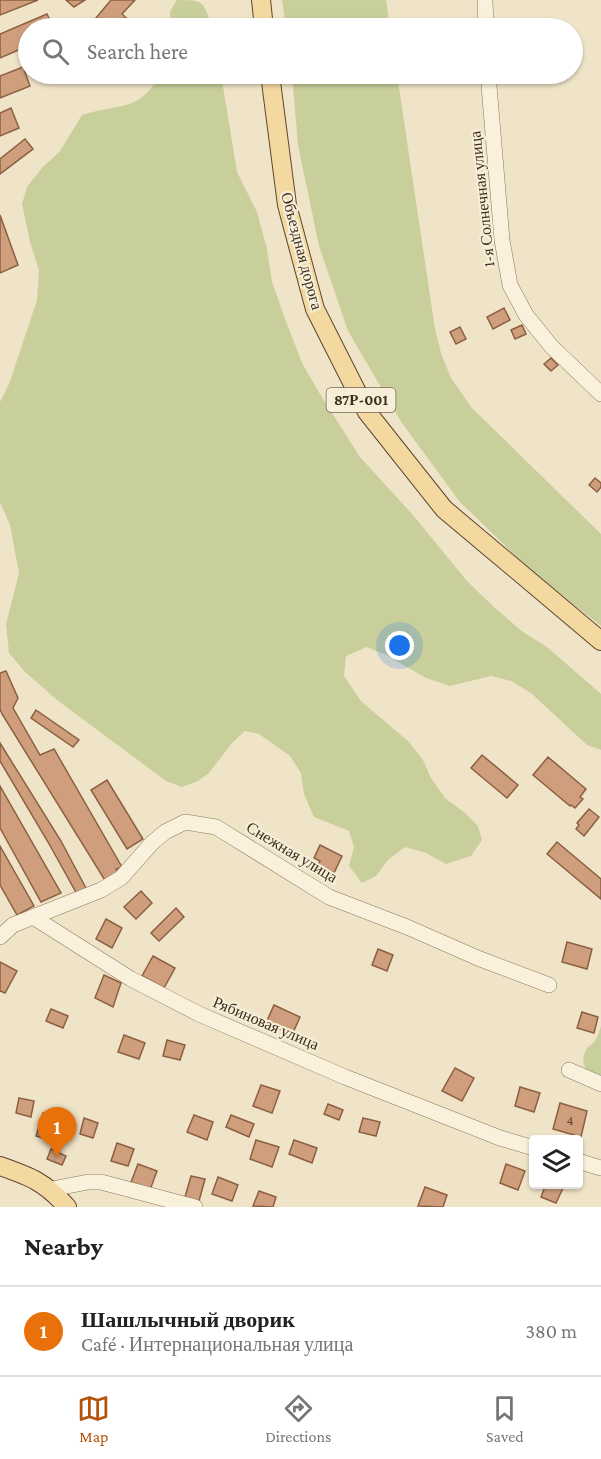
<!DOCTYPE html>
<meta charset="utf-8">
<style>
:root{--surface:#fff;--page:#f6f6f6;--text:#222;--muted:#767676;--line:#e0e0e0;--accent:#b45309}
body{margin:0;font-family:"Crimson Pro",serif;background:var(--page);color:var(--text)}
.controls{position:absolute;right:18px;bottom:18px;display:grid;overflow:hidden;border-radius:6px;box-shadow:0 2px 4px #0004}
.controls button{width:54px;height:54px;display:grid;place-items:center;padding:0;border:0;border-bottom:2px solid var(--line);background:var(--surface);color:var(--text);font:30px sans-serif}
.you{position:absolute;left:400px;top:646px;width:21px;height:21px;margin:-15px;border:4px solid #fff;border-radius:50%;background:#1a73e8;box-shadow:0 0 0 9px #1a73e833}
.badge{display:grid;place-items:center;width:39px;height:39px;border-radius:50%;background:var(--accent);color:#fff;font-size:20px;font-weight:700}
.pin{position:absolute;translate:-50% -50px;filter:drop-shadow(0 2px 3px #0008)}
.pin::after{content:'';position:absolute;top:32px;width:21px;height:18px;background:inherit;clip-path:polygon(0 0,100% 0,50% 100%)}
.list{margin:0;padding:0;list-style:none}
h2{display:flex;justify-content:space-between;align-items:center;height:78px;margin:0;padding:0 24px;font-size:26px}
h2 small{font-size:20px;font-weight:400;color:var(--muted)}
.list li{display:grid;grid-template-columns:39px 1fr auto;gap:18px;align-items:center;box-sizing:border-box;height:90px;padding:0 24px;border-top:2px solid var(--line)}
.list b{display:block;font-size:22px;white-space:nowrap}
.list p{margin:0;font-size:20px;white-space:nowrap;color:var(--muted)}
.list em{font-size:20px;font-style:normal;color:var(--muted)}
.icon{flex:none;width:33px;height:33px;fill:none;stroke:currentColor;stroke-width:2;stroke-linecap:round;stroke-linejoin:round}
.map{position:relative;flex:none;width:601px;height:1207px;overflow:hidden}
.search{position:absolute;background:var(--surface);box-shadow:0 2px 4px #0004;left:18px;right:18px;top:18px;height:66px;display:flex;align-items:center;gap:15px;box-sizing:border-box;padding:0 21px;border-radius:33px;color:var(--muted);font-size:22px}
.sheet{height:168px;background:var(--surface)}
nav{display:flex;justify-content:space-around;align-items:center;box-sizing:border-box;height:84px;border-top:2px solid var(--line);background:var(--surface);font-size:16px;color:var(--muted)}
nav a{display:grid;justify-items:center;gap:3px}
nav .on{color:var(--accent)}
.map>svg:first-child{display:block}
.green{fill:#c9cf9b}
.building{fill:#cf9f7d;stroke:#8d5f41;stroke-width:1.5}
.lines{fill:none;stroke-linecap:round;stroke-linejoin:round}
.minor-casing{stroke:#8d765c;stroke-width:16}
.major-casing{stroke:#5b4430;stroke-width:20}
.minor{stroke:#faf1dc;stroke-width:15}
.major{stroke:#f3d9a0;stroke-width:18}
.labels{text-anchor:middle;dominant-baseline:central;stroke-width:4.5;stroke-linejoin:round;paint-order:stroke}
.number-label{font-size:14px;fill:#624a37}
.shield{fill:#f7eed8;stroke:#756857;stroke-width:1.5}
.shield-label{font-size:15px;font-weight:bold;fill:#3d2e20}
.street-label{font-size:16px;fill:#3d2e20;stroke:#f7eed8}
</style>
<div class="map">
<svg width="601" height="1207" viewBox="0 0 601 1207">
<rect width="100%" height="100%" fill="#f0e4c8"/>
<g class="green">
<path d="M177,0c30,0 25,2 36,28h-42l-1,-17z"/>
<path d="M282,0h104l4,28h-104z"/>
<path d="M160,74h61l16,98 20,40 10,37 5,33 15,42 16,41 17,29 40,63 53,58 54,66 28,27 28,24 24,15 54,47v56l-14,-5 -56,-52 -20,-12 -20,-5 -41,10 -24,-8 -40,-23 -19,-8 -21,9 -2,20 17,25 48,41 14,18 8,18 14,20 20,15 13,13 4,14 -11,16 -25,8 -20,-11 -21,-6 -17,13 -12,16 -14,7 -13,-17 5,-19 -5,-16 -35,-14 -10,-23 -3,-21 -11,-17 -31,-22 -14,-3 -13,12 -23,30 -11,8 -16,6 -16,-6 -109,-81 -32,-28 -16,-19 -3,-29 13,-51 -9,-48 -10,-23v-100l9,-18 28,-84 2,-30 -9,-28 -8,-38 5,-17 15,-19 18,-17 22,-36c36,-12 58,-2 78,-41z"/>
<path d="M292,74h105l38,255 6,24 10,25 21,30 129,126v92l-72,-57 -70,-68 -57,-78 -54,-92 -29,-85 -21,-101z"/>
<path d="M601,1026v59c-12,-9 -25,-22 -13,-38 2,-2 5,-3 7,-6 3,-4 4,-10 6,-15z"/>
</g>
<g class="building">
<path d="M0,0h38l-38,15z"/>
<path d="M66,0h19l-11,7z"/>
<path d="M111,0h24l-13,14 15,14h-30l-11,-10z"/>
<path d="M47,14l7,14h-26v18l-28,12v-24z"/>
<path d="M23,67l7,19 -30,12v-22z"/>
<path d="M11,108l8,20 -19,8v-23z"/>
<path d="M25,139l8,10 -33,25v-15z"/>
<path d="M0,215l18,50 -18,8z"/>
<path d="M504,308l6,12 -17,9 -6,-12z"/>
<path d="M522,325l4,9 -11,5 -4,-9z"/>
<path d="M460,327l6,12 -10,5 -6,-12z"/>
<path d="M551,358l7,7 -7,6 -7,-7z"/>
<path d="M595,478l6,5v4l-4,5 -8,-7z"/>
<path d="M6,671l12,27 -5,10 27,47 14,-6 68,118 -6,2 4,4 -14,9 -104,-168 -2,-5v-36z"/>
<path d="M36,710l43,30 -6,7 -42,-29z"/>
<path d="M0,743l61,98 26,49 -10,4 -29,-52 -48,-81z"/>
<path d="M482,755l36,30 -11,13 -36,-30z"/>
<path d="M548,757l38,32 -6,8 3,2 -8,9 -4,-3 -1,1 -37,-31z"/>
<path d="M107,780l36,59 -16,10 -36,-59z"/>
<path d="M0,786l61,107 -20,9 -41,-74z"/>
<path d="M589,809l10,8 -15,19 -8,-7 3,-4 -2,-2z"/>
<path d="M557,842l44,37v20l-54,-45z"/>
<path d="M320,845l22,11 -8,17 -16,-8 2,-4 -6,-3z"/>
<path d="M0,846l34,60 -17,9 -17,-30z"/>
<path d="M141,891l11,12 -16,16 -12,-12z"/>
<path d="M176,908l8,9 -25,24 -8,-8z"/>
<path d="M106,919l16,9 -10,20 -16,-9z"/>
<path d="M567,942l25,7 -5,20 -25,-7z"/>
<path d="M378,949l15,6 -6,16 -15,-6z"/>
<path d="M153,956l22,12 -11,20 -22,-12z"/>
<path d="M0,962l17,9 -12,22 -5,-2z"/>
<path d="M104,975l17,8 -8,24 -18,-9z"/>
<path d="M274,1005l26,12 -8,18 -26,-12z"/>
<path d="M51,1009l17,7 -5,12 -17,-7z"/>
<path d="M582,1012l16,5 -4,16 -17,-5z"/>
<path d="M124,1035l21,8 -6,16 -21,-7z"/>
<path d="M167,1040l18,5 -5,15 -17,-4z"/>
<path d="M455,1068l19,10 -12,23 -20,-10z"/>
<path d="M261,1085l19,6 -8,22 -19,-7z"/>
<path d="M520,1087l20,6 -6,19 -19,-6z"/>
<path d="M19,1098l15,3 -3,16 -15,-4z"/>
<path d="M560,1103l27,8 -6,26 -28,-8z"/>
<path d="M328,1104l15,6 -4,10 -15,-6z"/>
<path d="M43,1113l19,5 -6,24 -20,-6z"/>
<path d="M194,1115l19,7 -6,18 -20,-8z"/>
<path d="M231,1115l23,9 -5,13 -23,-10z"/>
<path d="M84,1118l14,5 -5,15 -13,-4z"/>
<path d="M363,1118l17,4 -4,14 -17,-4z"/>
<path d="M256,1140l23,7 -7,20 -22,-8z"/>
<path d="M294,1140l23,8 -5,15 -23,-9z"/>
<path d="M117,1143l17,6 -6,17 -17,-5z"/>
<path d="M51,1149l15,7 -4,9 -15,-6z"/>
<path d="M138,1164l19,7 -7,19 -19,-8z"/>
<path d="M506,1164l19,7 -7,19 -18,-7z"/>
<path d="M191,1176l14,3 -6,22 -14,-4z"/>
<path d="M218,1177l20,8 -6,16 -20,-7z"/>
<path d="M546,1184l18,2 -8,17 -15,-6z"/>
<path d="M425,1187l22,8 -4,12 -25,-1z"/>
<path d="M259,1191l17,6 -3,10 -20,-1z"/>
</g>
<g class="lines">
<defs>
<g id="minor">
<path d="M485,0l1,28"/>
<path d="M488,74l14,166 8,45 16,30 25,31 50,48"/>
<path d="M33,917l68,-27 20,-12 31,-35 13,-11 20,-10 31,5 113,70 78,30 73,32 69,26"/>
<path d="M0,937l13,-12 20,-8 98,62 68,35 146,63 155,61 34,10"/>
<path d="M569,1070l32,14"/>
<path d="M578,1161l23,7"/>
<path d="M52,1189l36,-7h13l94,25"/>
</g>
<g id="major">
<path d="M261,0l3,28"/>
<path d="M270,74l17,131 28,104 52,103 77,97 157,132"/>
<path d="M0,1166c31,11 45,16 67,41"/>
</g>
</defs>
<use href="#minor" class="minor-casing"/>
<use href="#major" class="major-casing"/>
<use href="#minor" class="minor"/>
<use href="#major" class="major"/>
</g>
<g class="labels">
<g class="number-label">
<text x="570" y="1120">4</text>
</g>
<rect class="shield" x="326.5" y="388" width="69" height="24" rx="4.5"/>
<g class="shield-label">
<text x="361" y="400">87Р-001</text>
</g>
<g class="street-label">
<text transform="translate(482 199) rotate(-96)">1-я Солнечная улица</text>
<text transform="translate(302 251) rotate(75)">Объездная дорога</text>
<text transform="translate(292 852) rotate(31)">Снежная улица</text>
<text transform="translate(266 1023) rotate(23)">Рябиновая улица</text>
</g>
</g>
</svg>
<div class="controls">
<button><svg class="icon" aria-label="layers" viewBox="0 0 24 24"><path d="M12 4l9 5-9 5-9-5zM3 14l9 5 9-5"/></svg></button>
</div>
<div class="you"></div>
<div class="pin badge" style="left:57px;top:1157px;background:#e8710a">1</div>
<div class="search"><svg class="icon" aria-label="search" viewBox="0 0 24 24"><circle cx="10" cy="10" r="6"/><path d="M15 15l6 6"/></svg>Search here</div>
</div>
<section class="sheet">
<h2>Nearby<small></small></h2>
<ul class="list">
<li><span class="badge" style="background:#e8710a">1</span><div><b>Шашлычный дворик</b><p>Café · Интернациональная улица</p></div><em>380 m</em></li>
</ul>
</section>
<nav>
<a class="on"><svg class="icon" aria-label="map" viewBox="0 0 24 24"><path d="M3 6l6-2 6 2 6-2v14l-6 2-6-2-6 2zM9 4v14M15 6v14"/></svg>Map</a>
<a><svg class="icon" aria-label="directions" viewBox="0 0 24 24"><path d="M12 3l9 9-9 9-9-9zM9 14v-3h6M13 9l2 2-2 2"/></svg>Directions</a>
<a><svg class="icon" aria-label="saved" viewBox="0 0 24 24"><path d="M7 4h10v16l-5-4-5 4z"/></svg>Saved</a>
</nav>
